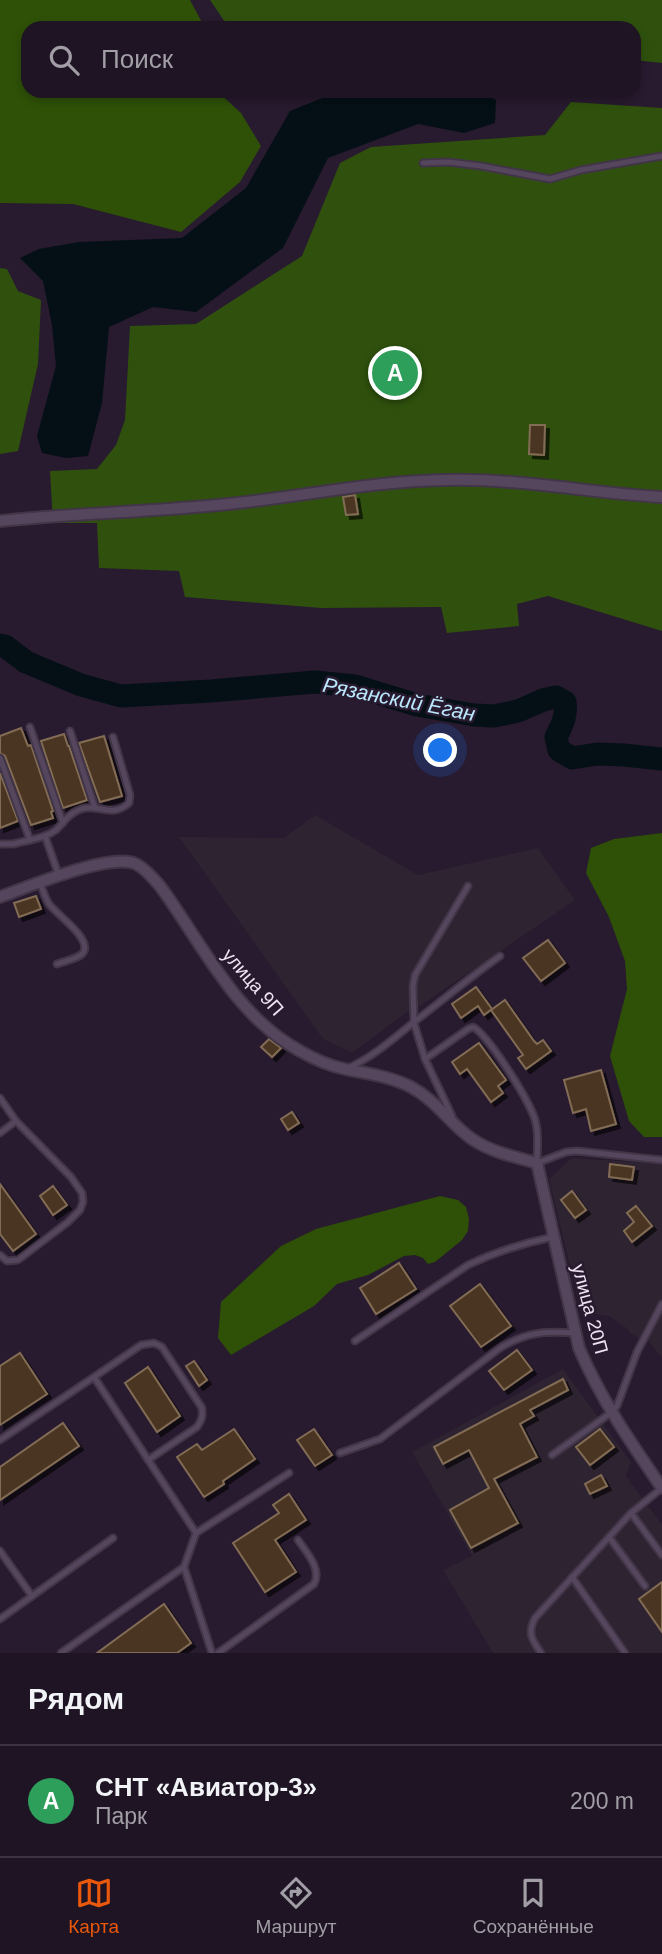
<!DOCTYPE html>
<html lang="ru">
<meta charset="utf-8">
<style>
:root{--surface:#1e1423;--page:#261d2b;--text:#f1f3f6;--muted:#a19ea6;--line:#3c3341;--accent:#ea580c}
body{margin:0;font-family:Arial,sans-serif;background:var(--page);color:var(--text)}
.you{position:absolute;left:441px;top:751px;width:24px;height:24px;margin:-18px;border:5px solid #fff;border-radius:50%;background:#1a73e8;box-shadow:0 0 0 10px #1a73e833}
.badge{display:grid;place-items:center;width:46px;height:46px;border-radius:50%;background:var(--accent);color:#fff;font-size:23px;font-weight:700}
.pin{position:absolute;translate:-50% -50%;border:4px solid #fff;box-shadow:0 2px 7px #0006}
.list{margin:0;padding:0;list-style:none}
h2{display:flex;justify-content:space-between;align-items:center;height:91px;margin:0;padding:0 28px;font-size:30px}
h2 small{font-size:23px;font-weight:400;color:var(--muted)}
.list li{display:grid;grid-template-columns:46px 1fr auto;gap:21px;align-items:center;box-sizing:border-box;height:112px;padding:0 28px;border-top:2px solid var(--line)}
.list b{display:block;font-size:26px;white-space:nowrap}
.list p{margin:0;font-size:23px;white-space:nowrap;color:var(--muted)}
.list em{font-size:23px;font-style:normal;color:var(--muted)}
.icon{flex:none;width:38px;height:38px;fill:none;stroke:currentColor;stroke-width:2;stroke-linecap:round;stroke-linejoin:round}
.map{position:relative;flex:none;width:662px;height:1653px;overflow:hidden}
.search{position:absolute;background:var(--surface);box-shadow:0 4px 10px #0003;left:21px;right:21px;top:21px;height:77px;display:flex;align-items:center;gap:18px;box-sizing:border-box;padding:0 24px;border-radius:21px;color:var(--muted);font-size:26px}
.sheet{height:203px;background:var(--surface)}
nav{display:flex;justify-content:space-around;align-items:center;box-sizing:border-box;height:98px;border-top:2px solid var(--line);background:var(--surface);font-size:19px;color:var(--muted)}
nav a{display:grid;justify-items:center;gap:4px}
nav .on{color:var(--accent)}
.map>svg:first-child{display:block}
.industrial{fill:#2e2331}
.green{fill:#2f510d}
.forest{fill:#2e5107}
.water{fill:#041015}
.lines{fill:none;stroke-linecap:round;stroke-linejoin:round}
.river{stroke:#041015;stroke-width:23}
.building{fill:#4a3620;stroke:#826c55;stroke-width:2;filter:url(#shadow)}
.lane-casing{stroke:#413547;stroke-width:9}
.street-casing{stroke:#413547;stroke-width:14}
.lane{stroke:#55465e;stroke-width:5}
.street{stroke:#55465e;stroke-width:10}
.labels{text-anchor:middle;dominant-baseline:central;stroke-width:5;stroke-linejoin:round;paint-order:stroke}
.street-label{font-size:19px;fill:#ede3f2;stroke:#281a2f}
.water-label{font-size:21px;font-style:italic;fill:#bbe8fd;stroke:#281a2f}
</style>
<div class="map">
<svg width="662" height="1653" viewBox="0 0 662 1653">
<defs>
<filter id="shadow"><feDropShadow dx="4" dy="4" stdDeviation="0" flood-color="#0009"/></filter>
</defs>
<rect width="100%" height="100%" fill="#281a2f"/>
<g class="industrial">
<path d="M315,815l103,60 120,-27 37,52 -158,108 -6,1 -59,44 -29,-14 -144,-202 105,1z"/>
<path d="M572,1158l90,6v194l-13,-17 -8,-5 -2,2 -11,-6 1,-2 -20,-14 -28,-4 -32,-133z"/>
<path d="M563,1369l68,93 -5,14 36,49v128h-169l-50,-83 29,-14 -60,-104z"/>
</g>
<g class="green">
<path d="M210,0h452v63l-28,-3v-32h-405z"/>
<path d="M571,102l91,6v523l-114,-35 -31,8 2,22 -72,7 -6,-26 -120,1 -136,-11 -6,-26 -80,-3 -2,-45h-44l-3,-52 47,-2 19,-24 9,-25 5,-94 66,-2 106,-68 38,-93 31,-16 174,-12z"/>
<path d="M0,268l7,1 11,22 23,9 -3,64 -20,87 -18,3z"/>
</g>
<g class="forest">
<path d="M0,0h190l15,28h-177v63h189l24,22 20,33 -21,36 -59,50 -108,-28 -73,-1z"/>
<path d="M662,833v304h-18l-15,-16 -19,-65 17,-67 -2,-28 -16,-44 -23,-44 5,-25 23,-9z"/>
<path d="M440,1196l18,4 8,7 3,12 -1,12 -6,9 -27,22 -7,2 -5,-6 -8,-3 -11,1 -36,19 -31,9 -23,22 -83,49 -13,-17 3,-36 60,-56 35,-17z"/>
</g>
<path class="water" d="M340,91l80,3 59,-3 17,9 -1,23 -31,10 -46,-9 -90,34 -45,90 -87,64 -43,-5 -44,20 -7,76 -14,53 -22,2 -24,-5 -5,-17 19,-70 -4,-41 -9,-44 -23,-23 19,-9 40,-7 103,-4 64,-50 44,-77z"/>
<g class="lines">
<path class="river" d="M0,645l5,1 21,16 55,23 40,11 90,-5 104,-9 40,4 62,19 57,10 20,1 24,-5 25,-11 13,-3 9,5c2,14 -3,23 -9,35l3,13 13,8 25,-4 27,1 38,4"/>
</g>
<g class="building">
<path d="M530,425h15l-1,30 -15,-1z"/>
<path d="M355,495l3,19 -12,1 -3,-18z"/>
<path d="M21,728l7,18 3,-1 22,66 -2,1 2,6 -22,7 -26,-69 -5,-3v-17z"/>
<path d="M64,734l4,12h1l18,54 -24,8 -22,-67z"/>
<path d="M104,736l18,60 -22,6 -21,-59z"/>
<path d="M0,773l18,48 -18,7z"/>
<path d="M36,896l5,13 -22,8 -5,-14z"/>
<path d="M548,940l17,23 -24,18 -18,-23z"/>
<path d="M476,987l16,22 -8,6 -6,-9 -17,12 -9,-14z"/>
<path d="M505,1000l29,41 3,3 6,-4 8,11 -25,18 -8,-11 5,-3 -32,-45z"/>
<path d="M269,1039l12,9 -9,9 -11,-10z"/>
<path d="M479,1043l27,37 -8,6 5,7 -12,9 -24,-33 -7,5 -8,-12z"/>
<path d="M601,1070l15,54 -25,7 -5,-22 -13,4 -9,-33z"/>
<path d="M292,1112l7,11 -11,7 -7,-11z"/>
<path d="M610,1164l24,3 -2,13 -23,-3z"/>
<path d="M0,1184l36,50 -23,17 -13,-17z"/>
<path d="M53,1186l14,19 -14,10 -13,-19z"/>
<path d="M572,1191l14,19 -11,8 -14,-18z"/>
<path d="M636,1206l16,20 -20,16 -8,-11 10,-9 -7,-9z"/>
<path d="M399,1263l17,26 -40,25 -16,-26z"/>
<path d="M480,1284l31,42 -30,21 -31,-41z"/>
<path d="M517,1350l15,20 -28,20 -15,-19z"/>
<path d="M20,1353l27,41 -47,31v-59z"/>
<path d="M194,1361l13,19 -8,6 -13,-20z"/>
<path d="M148,1367l32,49 -23,16 -32,-49z"/>
<path d="M563,1379l5,11 -38,20 4,6 -14,8 17,33 -43,22 24,44 -47,25 -21,-38 39,-22 -20,-38 -26,14 -9,-17z"/>
<path d="M63,1423l16,23 -79,54v-33z"/>
<path d="M234,1429l21,30 -32,22 1,3 -20,13 -27,-40 20,-13 5,6z"/>
<path d="M314,1429l18,26 -17,11 -18,-26z"/>
<path d="M600,1429l14,18 -24,18 -14,-18z"/>
<path d="M601,1475l6,11 -17,8 -5,-10z"/>
<path d="M289,1494l17,26 -31,20 21,32 -31,20 -32,-49 46,-30 -6,-8z"/>
<path d="M662,1582v50l-23,-33z"/>
<path d="M164,1604l27,39 -14,10h-80z"/>
</g>
<g class="lines">
<defs>
<g id="lane">
<path d="M423,163l25,-1 33,4 69,13 31,-9 81,-14"/>
<path d="M30,727l33,96"/>
<path d="M70,731l25,77"/>
<path d="M0,758l30,82 -17,4h-13"/>
<path d="M45,836l14,40"/>
<path d="M30,840c9,-2 18,-4 26,-10 8,-8 13,-17 25,-21 18,-6 30,10 48,-6l1,-8 -17,-58"/>
<path d="M40,883c3,7 5,15 9,21 8,11 44,35 34,49 -5,6 -19,8 -26,11"/>
<path d="M425,1059l43,-30 5,-2c15,7 61,80 63,97 3,12 1,26 1,39l29,-11 11,-1 85,9"/>
<path d="M348,1068c25,-11 45,-29 66,-46 29,-22 56,-45 86,-66"/>
<path d="M0,1098l16,23 -16,12"/>
<path d="M452,1116l-27,-57 -11,-36 -1,-37 2,-11 53,-89"/>
<path d="M0,1255l7,6 11,-1 50,-38 12,-12 3,-8 -1,-9 -11,-16 -55,-56"/>
<path d="M355,1341l113,-76c27,-13 56,-22 85,-28"/>
<path d="M94,1377l47,-32 13,-2 8,4 40,61c1,8 0,12 -5,19l-49,33"/>
<path d="M0,1440l94,-63 102,156 -12,34 28,86"/>
<path d="M340,1453l40,-14 120,-91c26,-16 45,-17 75,-15"/>
<path d="M552,1455l60,-43 5,-6 20,-54 25,-48"/>
<path d="M631,1513l31,42"/>
<path d="M196,1533l93,-60"/>
<path d="M609,1537l36,49"/>
<path d="M0,1551l32,45"/>
<path d="M572,1577l53,76"/>
<path d="M0,1619l113,-81"/>
<path d="M61,1653l123,-86"/>
<path d="M218,1653l96,-69c8,-15 -7,-31 -16,-44"/>
<path d="M541,1653c-9,-13 -14,-20 -6,-35l96,-105 31,-25"/>
</g>
<g id="street">
<path d="M0,521c76,-8 152,-9 228,-17 72,-7 144,-23 217,-24 72,-2 145,13 217,17"/>
<path d="M0,897c28,-10 111,-45 136,-33 10,5 17,14 24,22 42,57 75,130 140,165 14,8 30,15 45,18 23,5 45,7 66,18 25,13 39,37 61,52 19,13 43,18 65,24l42,185c21,50 52,95 83,140"/>
</g>
</defs>
<use href="#lane" class="lane-casing"/>
<use href="#street" class="street-casing"/>
<use href="#lane" class="lane"/>
<use href="#street" class="street"/>
</g>
<g class="labels">
<g class="street-label">
<text transform="translate(253 982) rotate(49)">улица 9П</text>
<text transform="translate(590 1309) rotate(75)">улица 20П</text>
</g>
<g class="water-label">
<text transform="translate(399 699) rotate(11)">Рязанский Ёган</text>
</g>
</g>
</svg>
<div class="you"></div>
<div class="pin badge" style="left:395px;top:373px;background:#2e9e5b">A</div>
<div class="search"><svg class="icon" aria-label="search" viewBox="0 0 24 24"><circle cx="10" cy="10" r="6"/><path d="M15 15l6 6"/></svg>Поиск</div>
</div>
<section class="sheet">
<h2>Рядом<small></small></h2>
<ul class="list">
<li><span class="badge" style="background:#2e9e5b">A</span><div><b>СНТ «Авиатор-3»</b><p>Парк</p></div><em>200 m</em></li>
</ul>
</section>
<nav>
<a class="on"><svg class="icon" aria-label="map" viewBox="0 0 24 24"><path d="M3 6l6-2 6 2 6-2v14l-6 2-6-2-6 2zM9 4v14M15 6v14"/></svg>Карта</a>
<a><svg class="icon" aria-label="directions" viewBox="0 0 24 24"><path d="M12 3l9 9-9 9-9-9zM9 14v-3h6M13 9l2 2-2 2"/></svg>Маршрут</a>
<a><svg class="icon" aria-label="saved" viewBox="0 0 24 24"><path d="M7 4h10v16l-5-4-5 4z"/></svg>Сохранённые</a>
</nav>
